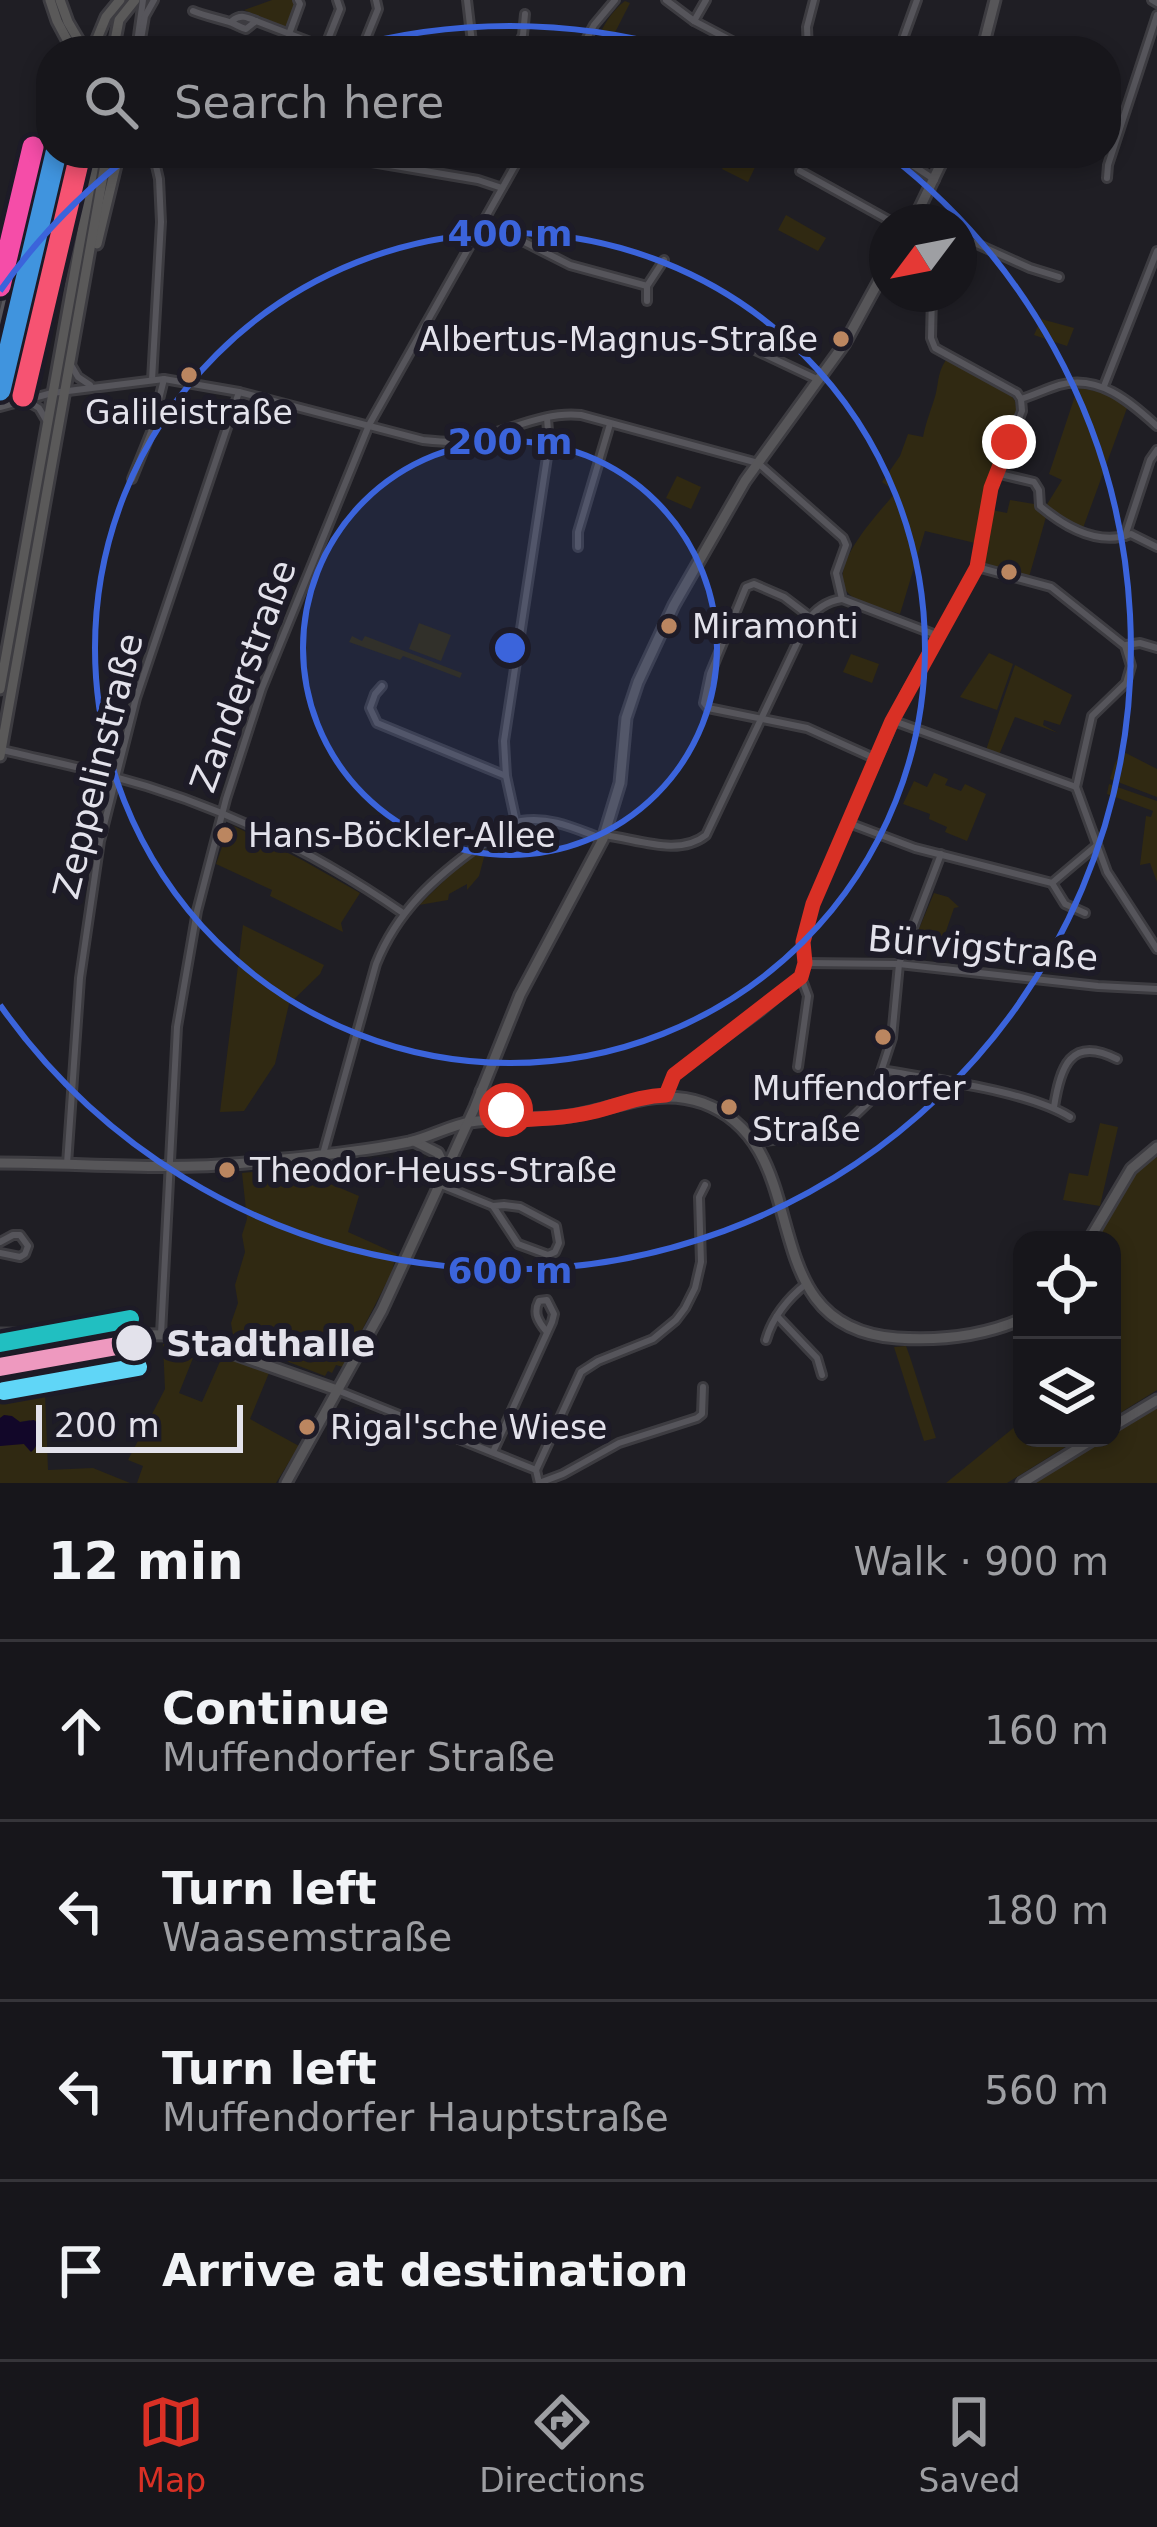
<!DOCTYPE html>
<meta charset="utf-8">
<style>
:root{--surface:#17161b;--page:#201f24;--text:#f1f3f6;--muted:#9e9fa3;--line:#36353a;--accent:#d93025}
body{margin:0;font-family:"DejaVu Sans",sans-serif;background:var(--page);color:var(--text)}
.controls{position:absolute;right:36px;bottom:36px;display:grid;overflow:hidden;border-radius:24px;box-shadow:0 6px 18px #0003}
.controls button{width:108px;height:108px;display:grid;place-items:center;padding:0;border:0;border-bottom:3px solid var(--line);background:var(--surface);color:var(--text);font:60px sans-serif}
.compass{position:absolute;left:869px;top:204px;width:108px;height:108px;border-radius:50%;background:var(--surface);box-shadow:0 6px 18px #0003;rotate:238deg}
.scale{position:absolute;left:36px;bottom:30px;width:207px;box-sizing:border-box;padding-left:12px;border:6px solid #e3e2eb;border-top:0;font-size:33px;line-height:42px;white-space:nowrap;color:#e3e2eb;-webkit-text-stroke:9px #1d1b27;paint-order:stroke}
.stop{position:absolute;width:36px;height:36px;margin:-27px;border:9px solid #d93025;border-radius:50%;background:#fff}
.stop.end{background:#d93025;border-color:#fff;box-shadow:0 3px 12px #0008}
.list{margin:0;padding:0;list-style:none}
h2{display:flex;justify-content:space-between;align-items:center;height:156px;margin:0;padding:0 48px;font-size:51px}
h2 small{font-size:39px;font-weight:400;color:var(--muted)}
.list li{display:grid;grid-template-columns:78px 1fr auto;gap:36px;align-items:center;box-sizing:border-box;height:180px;padding:0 48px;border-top:3px solid var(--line)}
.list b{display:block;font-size:45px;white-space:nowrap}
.list p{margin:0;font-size:39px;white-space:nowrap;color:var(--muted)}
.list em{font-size:39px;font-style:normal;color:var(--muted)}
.icon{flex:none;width:66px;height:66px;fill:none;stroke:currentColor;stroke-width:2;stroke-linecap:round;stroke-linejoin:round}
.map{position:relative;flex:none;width:1157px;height:1483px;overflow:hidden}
.search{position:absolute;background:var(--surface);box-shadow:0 6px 18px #0003;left:36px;right:36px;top:36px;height:132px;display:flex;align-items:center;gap:30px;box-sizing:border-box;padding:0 42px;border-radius:48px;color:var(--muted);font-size:45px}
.sheet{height:876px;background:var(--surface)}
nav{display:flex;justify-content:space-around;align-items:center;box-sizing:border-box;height:168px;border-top:3px solid var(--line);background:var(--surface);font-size:33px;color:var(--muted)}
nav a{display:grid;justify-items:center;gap:6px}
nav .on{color:var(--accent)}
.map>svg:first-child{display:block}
.green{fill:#302912}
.water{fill:#120729}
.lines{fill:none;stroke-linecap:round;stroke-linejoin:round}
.street-casing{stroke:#3d3c41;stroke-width:12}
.secondary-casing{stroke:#3d3c41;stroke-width:15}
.primary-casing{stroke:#3d3c41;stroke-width:15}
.street{stroke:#56555b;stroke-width:6}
.secondary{stroke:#575659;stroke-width:9}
.primary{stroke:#5a5959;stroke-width:9}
.rail-1-casing{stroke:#1d1b27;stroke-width:30}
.rail-2-casing{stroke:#1d1b27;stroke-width:30}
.rail-3-casing{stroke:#1d1b27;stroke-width:30}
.rail-1{stroke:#4094de;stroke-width:21}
.rail-2{stroke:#f65372;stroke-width:21}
.rail-3{stroke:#f54da8;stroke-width:21}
.tram-1-casing{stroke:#1d1b27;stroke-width:27}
.tram-2-casing{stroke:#1d1b27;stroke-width:27}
.tram-3-casing{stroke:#1d1b27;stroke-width:27}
.tram-1{stroke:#ee99bf;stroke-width:18}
.tram-2{stroke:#60d6f7;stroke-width:18}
.tram-3{stroke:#21bfc1;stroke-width:18}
.route{stroke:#d93025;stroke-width:15}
.ring{fill:none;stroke:#3b64db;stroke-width:6}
.bus-dot{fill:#bb8660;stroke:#1d1b27;stroke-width:4.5}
.stop-dot{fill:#e3e2eb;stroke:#1d1b27;stroke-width:4.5}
.labels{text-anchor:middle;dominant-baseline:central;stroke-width:12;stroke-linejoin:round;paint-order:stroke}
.bus-label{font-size:33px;fill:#e3e2eb;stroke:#1d1b27;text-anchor:start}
.street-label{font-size:36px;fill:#e3e2eb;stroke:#1d1b27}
.stop-label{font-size:36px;font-weight:bold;fill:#e3e2eb;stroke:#1d1b27;text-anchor:start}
.centre{fill:#3b64db;stroke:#1d1b27;stroke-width:6}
.ring-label{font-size:36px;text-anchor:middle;font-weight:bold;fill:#3b64db;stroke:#1d1b27;stroke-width:12;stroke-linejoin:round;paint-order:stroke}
</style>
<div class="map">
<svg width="1157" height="1483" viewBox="0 0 1157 1483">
<rect width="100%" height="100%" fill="#1f1e24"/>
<g class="green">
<path d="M272,0h22l1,4 -7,22 -8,1 -2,-3 -34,-14z"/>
<path d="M625,1l5,2 -24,47 -11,-6c7,-16 16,-33 30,-43z"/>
<path d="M63,153h11l-1,40 -4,8 -2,-4 -15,-2z"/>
<path d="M730,153h7l20,10 -9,19 -26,-13z"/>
<path d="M786,215l40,23 -8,13 -40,-21z"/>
<path d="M1041,319l33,9 -7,18 -33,-11z"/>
<path d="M946,360l65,35 4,6 2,12 -31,74 -11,56 -50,-12 -25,83c-14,-5 -33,-8 -46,-16 -37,-23 26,-86 42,-106l-14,-10 18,-26 8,-22 15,3c3,-16 9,-29 13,-44 3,-14 2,-21 10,-33z"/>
<path d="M1078,387l29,7 20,14 -44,120 -15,-5 -22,-17 16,-26 -13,-6z"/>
<path d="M677,476l24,11 -10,22 -25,-11z"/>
<path d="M1010,500l24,4 12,13 -17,60 -42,-12 -3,-4 8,-51 15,3z"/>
<path d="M419,623l32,12 -10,26 -32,-12z"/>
<path d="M352,636l10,5 3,-5 97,37 -2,5 -57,-22 -3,4 -51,-18z"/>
<path d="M989,653l24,11 -16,46 -37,-13z"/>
<path d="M851,654l28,10 -7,19 -29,-11z"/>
<path d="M1015,665l57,30 -12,30 -16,-5 -1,5 15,8 -43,-16 -16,38 -13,-5z"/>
<path d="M1122,751l35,18v28l-47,-18 5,-16z"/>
<path d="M934,773l14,6 -3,6 16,6 4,-7 21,10 -19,47 -22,-9 2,-5 -18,-8 1,-5 -27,-10 11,-23 13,6z"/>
<path d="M1109,784l48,17v81l-7,-19 -10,2 6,-49 5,1 2,-6 -46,-17z"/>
<path d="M230,824l74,37 56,32 -19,30 2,9 -73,-36 2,-6 -56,-26z"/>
<path d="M487,846l-8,30 -12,14v-6l-18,10 -1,6 -29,5 33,-32z"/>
<path d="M934,893l14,4 11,10 -5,1 -10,29 -4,2 -20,-4 -2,-4z"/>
<path d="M243,925l81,40 -4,9 -31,30 -14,60 -31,47 -24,1z"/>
<path d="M1100,1123l18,4 -18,79 -37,-6 6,-27 19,3z"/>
<path d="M1157,1153v237l-45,28v-178h-18c18,-30 34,-65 63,-87z"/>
<path d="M323,1164l-2,12 5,6 33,14 -11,36 49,22 -6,20 -48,93 -7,-2 -4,8 -4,-2 -3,5 -91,-35 -3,-18 7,-20 -3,-18 10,-33 -3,-17 5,-16 -5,-46z"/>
<path d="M0,1342h43l5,128 45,-2 37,15h-130v-37l13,-3 11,1 6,7v-31l-10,2c-7,-5 -12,-9 -20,-4z"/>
<path d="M163,1344h22l12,4 -18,45 23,9 20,-45 47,16 -19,46 49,27 -23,37h-139l6,-17 -15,-6 37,-71z"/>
<path d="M906,1346l4,11 26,81 -12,3 -30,-94z"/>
<path d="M1157,1406v77h-126l73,-45h8v-5z"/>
<path d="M1022,1421v17h58l-73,45h-61z"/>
</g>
<path class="water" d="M4,1415l8,1 8,6 14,-2 6,5c-2,10 -1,22 -9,27l-7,-8 -24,2v-28z"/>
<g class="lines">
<defs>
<g id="street">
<path d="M467,0l6,51"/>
<path d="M666,0l28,21 57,30"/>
<path d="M1152,0l5,3"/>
<path d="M193,11c12,5 28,8 39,12 5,2 9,5 14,6l10,-8 78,30"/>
<path d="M232,21c8,-7 15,-4 24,0"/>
<path d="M694,21l12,-21"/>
<path d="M289,34l11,-30 -2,-4"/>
<path d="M325,47l15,-38 -3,-9"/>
<path d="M136,50l7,-50"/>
<path d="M139,51l6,-35 9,-16"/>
<path d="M361,51l17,-42 -2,-9"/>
<path d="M515,51l8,-16 2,-21"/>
<path d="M580,51l14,-26 21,-25"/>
<path d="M808,51l-1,-24 7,-27"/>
<path d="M902,51l2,-15 13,-36"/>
<path d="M1083,51v-4"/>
<path d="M894,153l41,27"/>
<path d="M366,161l112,19 24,8"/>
<path d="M800,171l92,51"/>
<path d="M1107,178l1,-13 49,-150"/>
<path d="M483,221l87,44 77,21 17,-26"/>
<path d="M959,236l71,32 29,9"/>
<path d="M647,286v15"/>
<path d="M932,294l-1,44 4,10 82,45 4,6"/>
<path d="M0,323l11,-45 -6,-12"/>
<path d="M719,333l100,47"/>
<path d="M71,365l7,12 12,8"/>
<path d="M152,380l9,-158 -2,-43 -6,-26"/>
<path d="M1104,386l53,-135"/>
<path d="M1021,399c13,-4 25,-10 38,-14 40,-11 70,16 98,41"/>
<path d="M27,401l12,7 7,12"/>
<path d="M0,407l52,-14 112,-14 75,13 184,48c10,1 20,2 30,2 43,-3 85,-32 128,-27l177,48 85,75 3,7 -10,28 6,26 97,37"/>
<path d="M996,473l38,9 5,8 1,16c26,22 58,40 91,28l26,13"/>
<path d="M132,479l19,-47 13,-53"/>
<path d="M1125,536l25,-76 7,-10"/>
<path d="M578,547v-15l32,-108"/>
<path d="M977,567l74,20 74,59 6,20 -5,17 -34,33 -16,71 31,85 50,77"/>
<path d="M809,616l-25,-19 -30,-13 -8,3 -36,87 -6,29 4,5 99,20 69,31"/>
<path d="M1126,645l14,-2 17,5"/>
<path d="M382,686l-7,8 -5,14 7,15 129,53"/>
<path d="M894,721l182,66"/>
<path d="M3,750c36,9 73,16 108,26 104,27 204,76 292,137"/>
<path d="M516,822l-10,-46 -2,-35 45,-297 -2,-26"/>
<path d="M849,823l66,25 137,35 45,-38"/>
<path d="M604,835c33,4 75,22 102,0l101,-213c7,-12 20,-21 35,-23"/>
<path d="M1052,883l13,21 20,9"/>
<path d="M805,963l94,1 199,22 59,3"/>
<path d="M798,1067l10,-71 -7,-19 4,-14 -2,-21 10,-38 93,-211 71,-126 14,-79 31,-77 -1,-12"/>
<path d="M882,1070c53,10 144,20 188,47"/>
<path d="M666,1095l8,-20 87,-64 40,-34"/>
<path d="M1054,1107c6,-39 16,-72 63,-48"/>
<path d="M755,1142l71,-8 18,-8 28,-27 20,-61 7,-74 42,-110"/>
<path d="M323,1154l53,-190c21,-53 59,-87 104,-119 12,-9 26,-21 41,-24 29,-5 55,8 82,18"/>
<path d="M67,1164l13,-186 20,-137 36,-143 103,-306"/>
<path d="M441,1185l52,21"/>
<path d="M504,1205l16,2 36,19 3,17 -4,9 -7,3 -30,-11 -25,-38z"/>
<path d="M0,1242l13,-7h7l8,11 -3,8 -5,3 -20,-4"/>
<path d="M777,1316l40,42 5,17"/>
<path d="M161,1334l16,-307 20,-116 29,-112 36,-111 107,-263 153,-272"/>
<path d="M766,1340c6,-22 22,-42 40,-56"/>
<path d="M337,1390l199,80 3,13"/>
<path d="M493,1452l59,-130 2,-8 -7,-14 -8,1c-6,12 -1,20 7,30"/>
<path d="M536,1470l45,-98 17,-11 55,-22 23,-19 9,-12 10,-20 6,-26 -2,-65 6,-12"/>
<path d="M539,1483l24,-9 56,-31 78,-25 5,-4 1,-27"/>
</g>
<g id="secondary">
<path d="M982,51l13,-51"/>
<path d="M913,222l33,-69"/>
<path d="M481,1091c8,16 22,17 34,29"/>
<path d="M414,1141l24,12 8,17"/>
<path d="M0,1163c82,0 164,8 246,0 54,-6 110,-10 163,-21 21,-5 40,-16 61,-20 33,-5 67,-1 100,-6 47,-7 86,-30 133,-13 119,44 42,224 194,235 43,3 86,-2 125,-19"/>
<path d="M1089,1240l42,-71 26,-22"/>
<path d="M0,1334l181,1 156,55"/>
<path d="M1112,1427l45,-27"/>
<path d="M286,1483l96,-173 93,-203 45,-112 83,-156 17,-56 6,-65 12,-36 36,-77 71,-124 100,-138 42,-77"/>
<path d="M1022,1483l73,-45"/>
</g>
<g id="primary">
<path d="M50,0l7,21 16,30"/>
<path d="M60,0l8,22 17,29"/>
<path d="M94,46l12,-29 14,-17"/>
<path d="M113,51l6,-31 16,-20"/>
<path d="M76,225l1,-72"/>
<path d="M97,244l22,-91"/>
<path d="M0,689l96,-536"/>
<path d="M0,756l107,-603"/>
</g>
</defs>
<use href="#street" class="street-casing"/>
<use href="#secondary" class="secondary-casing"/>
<use href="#primary" class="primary-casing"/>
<use href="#street" class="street"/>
<use href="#secondary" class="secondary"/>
<use href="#primary" class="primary"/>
<defs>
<path id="rail-1" d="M0,390l56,-237"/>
<path id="rail-2" d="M23,396l56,-237"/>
<path id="rail-3" d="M0,286l33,-139"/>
</defs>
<use href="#rail-1" class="rail-1-casing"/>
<use href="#rail-2" class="rail-2-casing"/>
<use href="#rail-3" class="rail-3-casing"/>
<use href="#rail-1" class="rail-1"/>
<use href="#rail-2" class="rail-2"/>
<use href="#rail-3" class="rail-3"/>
<defs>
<path id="tram-1" d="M0,1367l134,-24"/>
<path id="tram-2" d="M4,1391l134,-24"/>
<path id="tram-3" d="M0,1343l130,-24"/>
</defs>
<use href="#tram-1" class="tram-1-casing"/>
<use href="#tram-2" class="tram-2-casing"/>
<use href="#tram-3" class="tram-3-casing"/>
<use href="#tram-1" class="tram-1"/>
<use href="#tram-2" class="tram-2"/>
<use href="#tram-3" class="tram-3"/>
</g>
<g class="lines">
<path class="route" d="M506,1110l9,10c26,-1 51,-2 77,-8 25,-6 47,-16 74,-17l8,-20 127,-98 4,-14 -2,-21 10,-38 79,-183 85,-154 14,-79 18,-46"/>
</g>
<circle cx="510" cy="648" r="207" fill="#3b64db" fill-opacity=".12"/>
<g class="ring">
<circle cx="510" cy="648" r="207"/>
<circle cx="510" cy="648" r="415"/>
<path d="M0 291A622 622 0 0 1 131 155M339 50A622 622 0 0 1 681 50M889 155A622 622 0 1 1 0 1005"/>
</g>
<g class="bus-dot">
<circle cx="841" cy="339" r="10"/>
<circle cx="189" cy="375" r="10"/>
<circle cx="1009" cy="572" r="10"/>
<circle cx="669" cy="626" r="10"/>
<circle cx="225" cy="835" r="10"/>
<circle cx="883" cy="1037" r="10"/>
<circle cx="729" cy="1107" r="10"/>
<circle cx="227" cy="1170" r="10"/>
<circle cx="307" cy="1427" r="10"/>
</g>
<circle class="stop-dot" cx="134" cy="1343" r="20"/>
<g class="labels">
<g class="bus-label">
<text x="818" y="339" text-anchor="end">Albertus-Magnus-Straße</text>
<text x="189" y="412" text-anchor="middle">Galileistraße</text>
<text x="692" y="626">Miramonti</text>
<text x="248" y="835">Hans-Böckler-Allee</text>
<text x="752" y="1088">Muffendorfer<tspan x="752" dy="41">Straße</tspan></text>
<text x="250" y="1170">Theodor-Heuss-Straße</text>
<text x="330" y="1427">Rigal'sche Wiese</text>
</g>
<g class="street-label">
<text transform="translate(243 676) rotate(-70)">Zanderstraße</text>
<text transform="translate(98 766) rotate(-76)">Zeppelinstraße</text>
<text transform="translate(983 948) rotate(5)">Bürvigstraße</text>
</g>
<g class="stop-label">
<text x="166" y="1343">Stadthalle</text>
</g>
</g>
<circle cx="510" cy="648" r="18" class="centre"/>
<g class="ring-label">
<text x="510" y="246">400 m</text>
<text x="510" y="454">200 m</text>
<text x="510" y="1283">600 m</text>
</g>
</svg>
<div class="controls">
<button><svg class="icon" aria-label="locate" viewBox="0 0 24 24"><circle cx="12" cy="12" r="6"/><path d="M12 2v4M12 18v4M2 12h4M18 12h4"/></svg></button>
<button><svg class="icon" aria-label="layers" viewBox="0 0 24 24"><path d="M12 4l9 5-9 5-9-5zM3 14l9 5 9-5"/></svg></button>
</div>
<svg class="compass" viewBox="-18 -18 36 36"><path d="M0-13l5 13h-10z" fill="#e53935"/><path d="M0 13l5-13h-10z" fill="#9e9fa3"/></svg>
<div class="scale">200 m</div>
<div class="stop" style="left:506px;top:1110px"></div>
<div class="stop end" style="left:1009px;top:442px"></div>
<div class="search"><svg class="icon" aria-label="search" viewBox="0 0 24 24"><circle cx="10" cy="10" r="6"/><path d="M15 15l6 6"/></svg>Search here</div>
</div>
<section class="sheet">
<h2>12 min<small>Walk · 900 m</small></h2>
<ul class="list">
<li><svg class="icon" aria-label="ahead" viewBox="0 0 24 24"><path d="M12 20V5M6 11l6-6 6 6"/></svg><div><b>Continue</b><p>Muffendorfer Straße</p></div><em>160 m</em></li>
<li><svg class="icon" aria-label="left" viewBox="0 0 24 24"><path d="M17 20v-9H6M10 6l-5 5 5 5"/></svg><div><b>Turn left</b><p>Waasemstraße</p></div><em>180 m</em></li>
<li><svg class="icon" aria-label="left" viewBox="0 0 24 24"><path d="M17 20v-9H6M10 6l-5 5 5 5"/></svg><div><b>Turn left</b><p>Muffendorfer Hauptstraße</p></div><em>560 m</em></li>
<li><svg class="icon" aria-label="arrive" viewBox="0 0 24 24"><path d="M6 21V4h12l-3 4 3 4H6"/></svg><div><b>Arrive at destination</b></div></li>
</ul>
</section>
<nav>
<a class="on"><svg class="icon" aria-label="map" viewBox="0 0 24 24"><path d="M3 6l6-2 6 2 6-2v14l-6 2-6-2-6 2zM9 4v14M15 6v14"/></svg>Map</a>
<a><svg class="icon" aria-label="directions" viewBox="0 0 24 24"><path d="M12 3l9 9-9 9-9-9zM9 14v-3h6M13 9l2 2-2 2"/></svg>Directions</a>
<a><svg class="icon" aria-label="saved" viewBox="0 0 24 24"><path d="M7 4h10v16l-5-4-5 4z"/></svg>Saved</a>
</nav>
